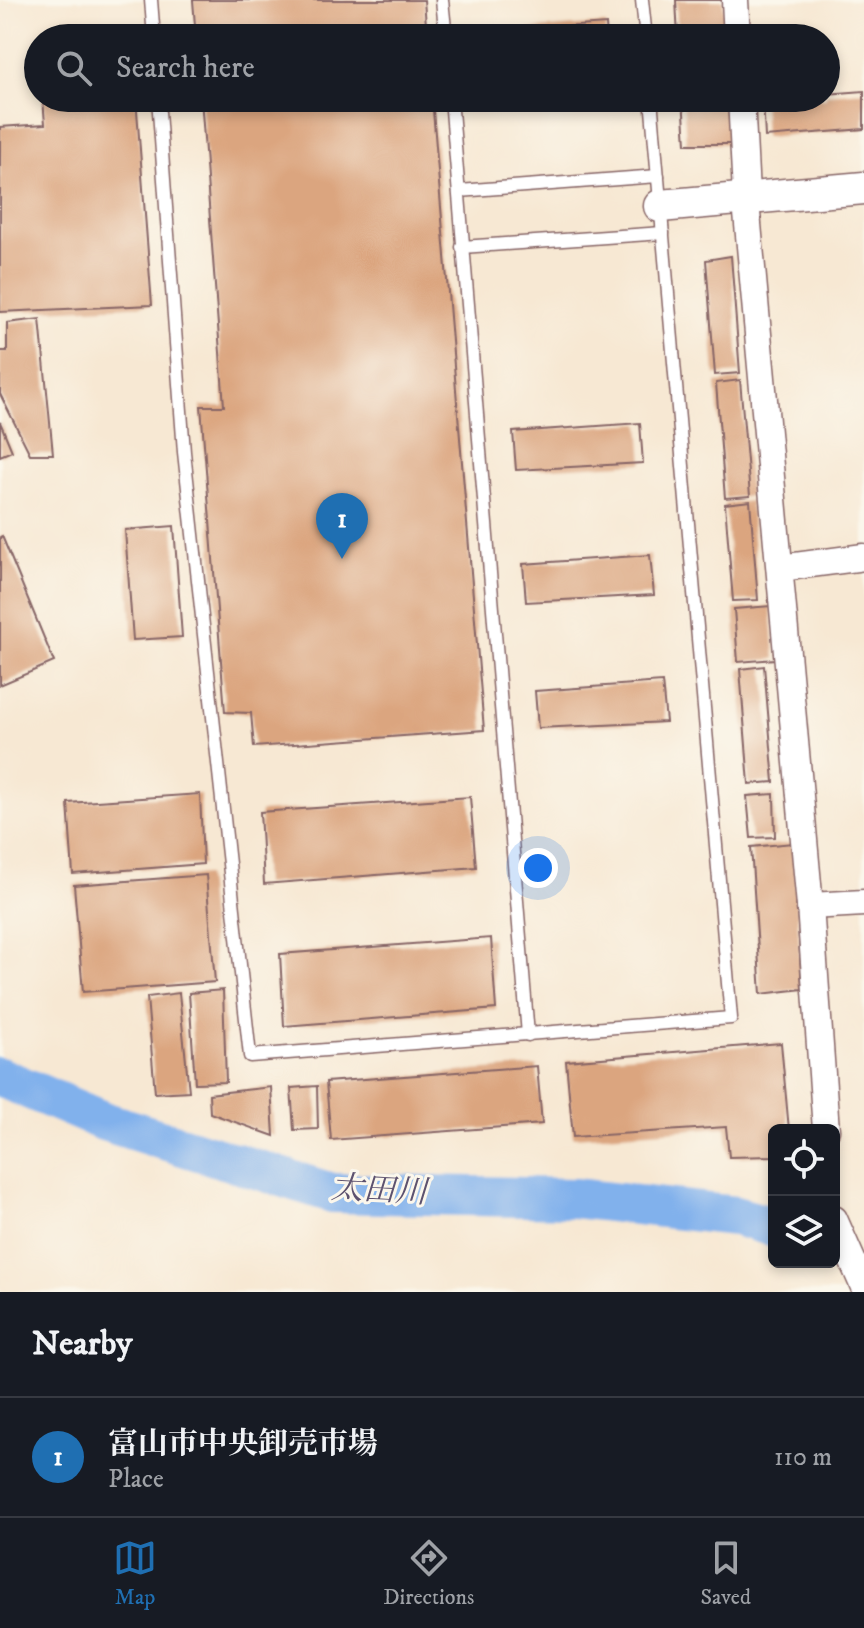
<!DOCTYPE html>
<meta charset="utf-8">
<style>
:root{--surface:#171b24;--page:#242831;--text:#f1f3f6;--muted:#9ea1a6;--line:#363941;--accent:#1f6fb2}
body{margin:0;font-family:"IM FELL DW Pica","Noto Serif JP",serif;background:var(--page);color:var(--text)}
.controls{position:absolute;right:24px;bottom:24px;display:grid;overflow:hidden;border-radius:12px;box-shadow:0 4px 12px #0003}
.controls button{width:72px;height:72px;display:grid;place-items:center;padding:0;border:0;border-bottom:2px solid var(--line);background:var(--surface);color:var(--text);font:40px sans-serif}
.you{position:absolute;left:538px;top:868px;width:28px;height:28px;margin:-20px;border:6px solid #fff;border-radius:50%;background:#1a73e8;box-shadow:0 0 0 12px #1a73e833}
.badge{display:grid;place-items:center;width:52px;height:52px;border-radius:50%;background:var(--accent);color:#fff;font-size:26px;font-weight:700}
.pin{position:absolute;translate:-50% -66px;filter:drop-shadow(0 2px 4px #0008)}
.pin::after{content:'';position:absolute;top:42px;width:28px;height:24px;background:inherit;clip-path:polygon(0 0,100% 0,50% 100%)}
.list{margin:0;padding:0;list-style:none}
h2{display:flex;justify-content:space-between;align-items:center;height:104px;margin:0;padding:0 32px;font-size:34px}
h2 small{font-size:26px;font-weight:400;color:var(--muted)}
.list li{display:grid;grid-template-columns:52px 1fr auto;gap:24px;align-items:center;box-sizing:border-box;height:120px;padding:0 32px;border-top:2px solid var(--line)}
.list b{display:block;font-size:30px;white-space:nowrap}
.list p{margin:0;font-size:26px;white-space:nowrap;color:var(--muted)}
.list em{font-size:26px;font-style:normal;color:var(--muted)}
.icon{flex:none;width:44px;height:44px;fill:none;stroke:currentColor;stroke-width:2;stroke-linecap:round;stroke-linejoin:round}
.map{position:relative;flex:none;width:864px;height:1292px;overflow:hidden}
.search{position:absolute;background:var(--surface);box-shadow:0 4px 12px #0003;left:24px;right:24px;top:24px;height:88px;display:flex;align-items:center;gap:20px;box-sizing:border-box;padding:0 28px;border-radius:44px;color:var(--muted);font-size:30px}
.sheet{height:224px;background:var(--surface)}
nav{display:flex;justify-content:space-around;align-items:center;box-sizing:border-box;height:112px;border-top:2px solid var(--line);background:var(--surface);font-size:22px;color:var(--muted)}
nav a{display:grid;justify-items:center;gap:4px}
nav .on{color:var(--accent)}
.map>svg:first-child{display:block}
.lines{fill:none;stroke-linecap:round;stroke-linejoin:round}
.river{stroke:#81b1ec;stroke-width:40}
.building{fill:#dba57f}
.service-casing{stroke:#876566;stroke-width:15}
.minor-casing{stroke:#876566;stroke-width:29}
.tertiary-casing{stroke:#876566;stroke-width:35}
.service{stroke:#fff;stroke-width:12}
.minor{stroke:#fff;stroke-width:26}
.tertiary{stroke:#fff;stroke-width:32}
.labels{text-anchor:middle;dominant-baseline:central;stroke-width:6;stroke-linejoin:round;paint-order:stroke}
.water-label{font-size:32px;font-style:italic;fill:#5d526f;stroke:#fbf7ec}
</style>
<div class="map">
<svg width="864" height="1292" viewBox="0 0 864 1292">
<rect width="100%" height="100%" fill="#fbf7ec"/>
<filter id="ink" filterUnits="userSpaceOnUse"><feTurbulence type="fractalNoise" baseFrequency=".0125" numOctaves="2"/><feDisplacementMap in="SourceGraphic" scale="16" xChannelSelector="R" yChannelSelector="G"/><feConvolveMatrix kernelMatrix="1 2 1 2 8 2 1 2 1" color-interpolation-filters="sRGB"/></filter>
<filter id="wash" filterUnits="userSpaceOnUse"><feTurbulence type="fractalNoise" baseFrequency=".006" numOctaves="4" result="noise"/><feDisplacementMap in="SourceGraphic" scale="32" xChannelSelector="R" yChannelSelector="G"/><feGaussianBlur stdDeviation="1.8" result="paint"/><feColorMatrix in="noise" values="0 0 0 0 0 0 0 0 0 0 0 0 0 0 0 0 0 1.4 0 .05"/><feComposite in="paint" operator="in"/></filter>
<g filter="url(#wash)">
<rect width="100%" height="100%" fill="#f7e8d3"/>
<g class="lines">
<path class="river" d="M0,1077l103,44 229,72 242,5 161,18 39,11"/>
</g>
<g id="blocks">
<g class="building">
<path d="M193,0h231l3,38h-231z"/>
<path d="M676,0h47l3,38h-48z"/>
<path d="M606,24l1,14h-127l-1,-5z"/>
<path d="M864,91v38l-99,8 -2,-39h63v-4z"/>
<path d="M43,98h93l16,207 -152,7v-185l45,-3z"/>
<path d="M201,98h231l52,632 -230,17 -3,-34 -26,-1 -24,-306h23z"/>
<path d="M683,98h47l4,46h-48z"/>
<path d="M731,256l9,117 -25,2 -9,-115z"/>
<path d="M40,319l13,135h-23l-30,-60v-43h7v-28z"/>
<path d="M740,380l10,116 -25,2 -9,-115z"/>
<path d="M0,422l12,29 -12,5z"/>
<path d="M640,423l3,40 -127,7 -3,-38z"/>
<path d="M750,501l8,99 -25,1 -8,-97z"/>
<path d="M174,526l8,111 -49,3 -8,-110z"/>
<path d="M2,536l52,126 -54,23v-148z"/>
<path d="M650,555l4,40 -128,7 -3,-38z"/>
<path d="M771,606l4,53 -37,3 -4,-53z"/>
<path d="M764,666l10,116 -25,2 -9,-115z"/>
<path d="M662,682l4,40 -128,6 -3,-37z"/>
<path d="M200,794l3,70 -130,10 -5,-71z"/>
<path d="M774,794l1,43 -24,1 -4,-42z"/>
<path d="M470,797l6,70 -212,17 -4,-72z"/>
<path d="M793,843l9,146 -41,5 -10,-147z"/>
<path d="M206,875l9,107 -132,10 -9,-107z"/>
<path d="M491,938l5,71 -212,17 -4,-72z"/>
<path d="M223,990l3,92 -31,1 -6,-90z"/>
<path d="M179,993l10,98 -34,2 -8,-96z"/>
<path d="M781,1043l8,87h-15v26l-45,1 -3,-30 -153,10 -7,-76z"/>
<path d="M537,1066l5,58 -211,16 -5,-58z"/>
<path d="M317,1086l1,43 -24,1 -3,-42z"/>
<path d="M271,1087l3,49 -64,-23 -1,-19z"/>
</g>
</g>
</g>
<g filter="url(#ink)">
<use href="#blocks" fill-opacity="0" stroke="#876566" stroke-width="2"/>
<g class="lines">
<defs>
<g id="service">
<path d="M151,0l3,38"/>
<path d="M442,0l4,38"/>
<path d="M642,0l4,38"/>
<path d="M158,98l26,354 66,604 481,-38 -80,-920"/>
<path d="M451,98l77,937"/>
<path d="M459,191l199,-15"/>
<path d="M462,247l201,-14"/>
</g>
<g id="minor">
<path d="M735,0l2,38"/>
<path d="M741,98l6,115 63,693 16,224"/>
<path d="M780,568l84,-11"/>
<path d="M810,906l54,-3"/>
<path d="M834,1219l30,68"/>
</g>
<path id="tertiary" d="M660,206l204,-18"/>
</defs>
<use href="#service" class="service-casing"/>
<use href="#minor" class="minor-casing"/>
<use href="#tertiary" class="tertiary-casing"/>
<use href="#service" class="service"/>
<use href="#minor" class="minor"/>
<use href="#tertiary" class="tertiary"/>
</g>
</g>
<g class="labels">
<g class="water-label">
<text transform="translate(379 1191) rotate(3)">太田川</text>
</g>
</g>
</svg>
<div class="controls">
<button><svg class="icon" aria-label="locate" viewBox="0 0 24 24"><circle cx="12" cy="12" r="6"/><path d="M12 2v4M12 18v4M2 12h4M18 12h4"/></svg></button>
<button><svg class="icon" aria-label="layers" viewBox="0 0 24 24"><path d="M12 4l9 5-9 5-9-5zM3 14l9 5 9-5"/></svg></button>
</div>
<div class="you"></div>
<div class="pin badge" style="left:342px;top:559px">1</div>
<div class="search"><svg class="icon" aria-label="search" viewBox="0 0 24 24"><circle cx="10" cy="10" r="6"/><path d="M15 15l6 6"/></svg>Search here</div>
</div>
<section class="sheet">
<h2>Nearby<small></small></h2>
<ul class="list">
<li><span class="badge">1</span><div><b>富山市中央卸売市場</b><p>Place</p></div><em>110 m</em></li>
</ul>
</section>
<nav>
<a class="on"><svg class="icon" aria-label="map" viewBox="0 0 24 24"><path d="M3 6l6-2 6 2 6-2v14l-6 2-6-2-6 2zM9 4v14M15 6v14"/></svg>Map</a>
<a><svg class="icon" aria-label="directions" viewBox="0 0 24 24"><path d="M12 3l9 9-9 9-9-9zM9 14v-3h6M13 9l2 2-2 2"/></svg>Directions</a>
<a><svg class="icon" aria-label="saved" viewBox="0 0 24 24"><path d="M7 4h10v16l-5-4-5 4z"/></svg>Saved</a>
</nav>
